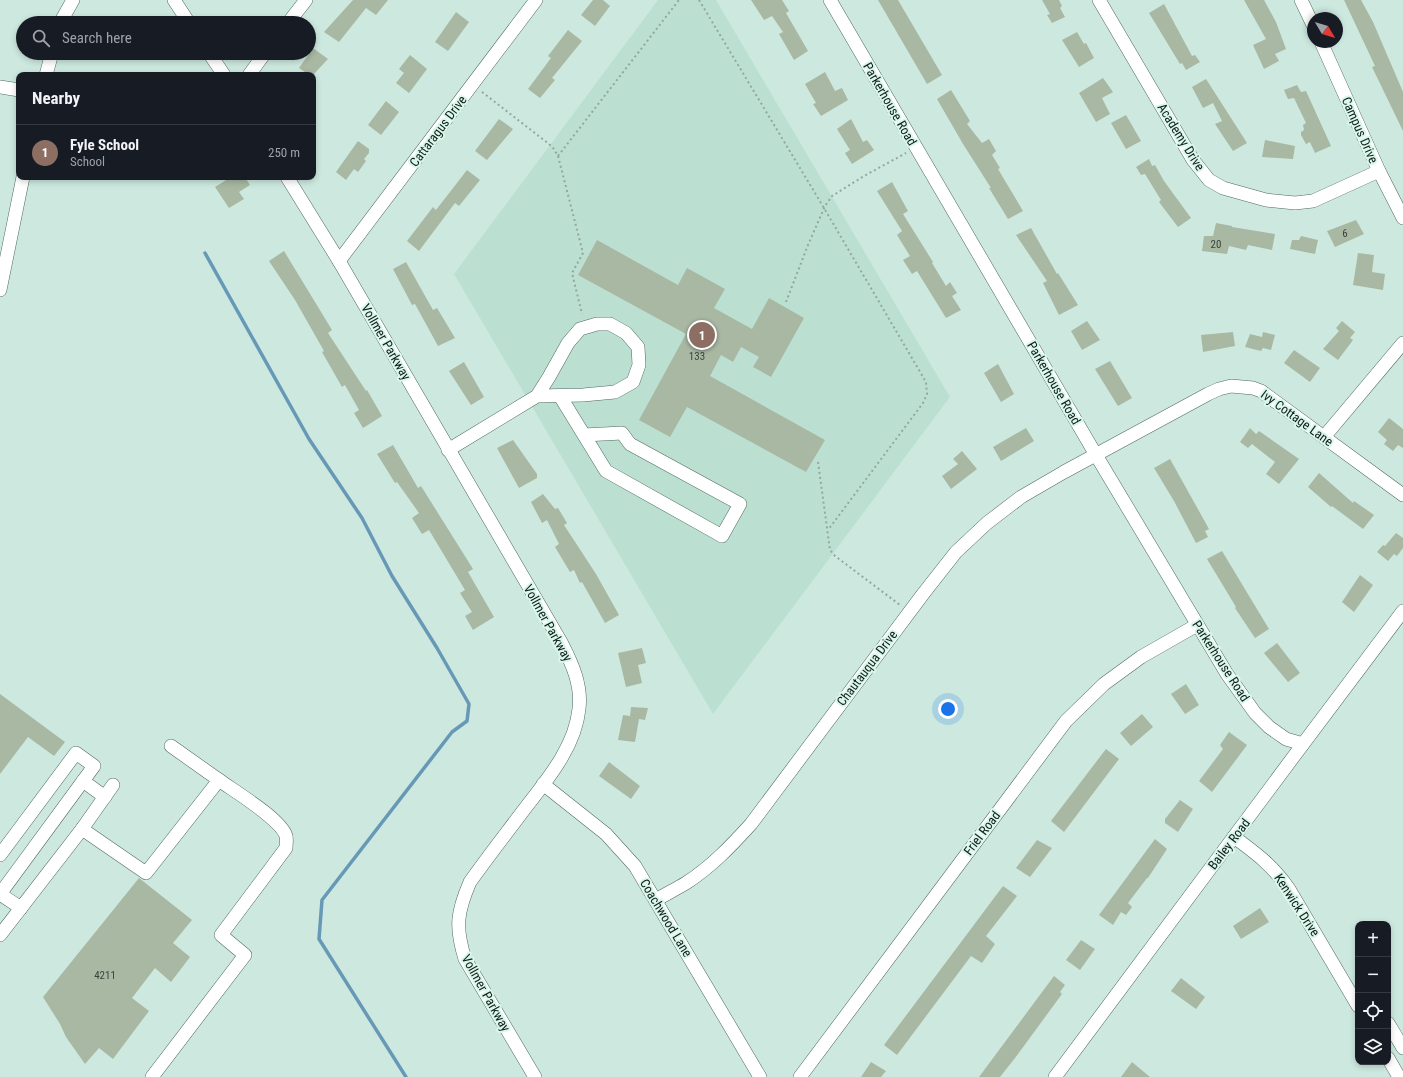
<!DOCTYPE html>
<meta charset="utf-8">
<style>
:root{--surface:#171b24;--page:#20242c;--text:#f1f3f6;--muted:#9ea1a6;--line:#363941;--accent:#0b8043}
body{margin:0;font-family:"Roboto Condensed",sans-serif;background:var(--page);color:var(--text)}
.controls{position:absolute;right:12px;bottom:12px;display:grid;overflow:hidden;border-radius:8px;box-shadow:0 2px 6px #0003}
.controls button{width:36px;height:36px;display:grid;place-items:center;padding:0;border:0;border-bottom:1px solid var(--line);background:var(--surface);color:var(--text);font:20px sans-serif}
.compass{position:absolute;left:1307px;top:12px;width:36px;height:36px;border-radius:50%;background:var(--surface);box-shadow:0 2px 6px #0003;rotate:128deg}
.you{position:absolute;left:948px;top:709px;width:14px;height:14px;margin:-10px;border:3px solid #fff;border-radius:50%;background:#1a73e8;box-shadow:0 0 0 6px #1a73e833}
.badge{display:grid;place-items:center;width:26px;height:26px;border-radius:50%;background:var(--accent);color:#fff;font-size:13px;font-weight:700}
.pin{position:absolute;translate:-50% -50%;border:2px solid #fff;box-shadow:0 1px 4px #0006}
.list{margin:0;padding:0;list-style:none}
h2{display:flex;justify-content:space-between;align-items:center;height:52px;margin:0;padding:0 16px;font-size:17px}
h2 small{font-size:13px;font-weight:400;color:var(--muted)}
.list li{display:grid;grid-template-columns:26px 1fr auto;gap:12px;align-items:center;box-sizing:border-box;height:56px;padding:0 16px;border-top:1px solid var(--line)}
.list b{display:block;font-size:15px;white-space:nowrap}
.list p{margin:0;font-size:13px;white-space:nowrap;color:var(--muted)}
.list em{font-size:13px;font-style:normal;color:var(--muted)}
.icon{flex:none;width:22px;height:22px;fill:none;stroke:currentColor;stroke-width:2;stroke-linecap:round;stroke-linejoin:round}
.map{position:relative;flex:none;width:1403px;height:1077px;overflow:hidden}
.search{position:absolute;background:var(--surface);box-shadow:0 2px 6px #0003;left:16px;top:16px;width:300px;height:44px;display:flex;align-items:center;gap:10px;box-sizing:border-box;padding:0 14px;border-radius:22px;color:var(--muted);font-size:15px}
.panel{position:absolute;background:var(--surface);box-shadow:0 2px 6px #0003;left:16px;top:72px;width:300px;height:108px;border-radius:8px}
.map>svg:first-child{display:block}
.built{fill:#bbe0d2}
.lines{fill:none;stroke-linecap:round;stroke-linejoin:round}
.stream{stroke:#6799b6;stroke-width:3.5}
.building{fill:#a8b8a3}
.minor-casing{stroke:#506960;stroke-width:14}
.path{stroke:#91a79f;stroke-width:2;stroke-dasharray:2 3;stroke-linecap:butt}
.minor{stroke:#fff;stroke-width:13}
.labels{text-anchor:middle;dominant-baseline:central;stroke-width:4;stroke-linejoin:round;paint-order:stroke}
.number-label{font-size:11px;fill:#38433c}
.street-label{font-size:13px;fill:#121c19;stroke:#daf7ec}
</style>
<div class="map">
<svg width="1403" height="1077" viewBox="0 0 1403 1077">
<rect width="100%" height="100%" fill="#cde9df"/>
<path class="built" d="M658,0h58l234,397 -237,317 -259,-440z"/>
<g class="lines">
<path class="stream" d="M205,253l104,186 53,79 30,58 45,72 32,56 -2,17 -15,11 -130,168 -3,39 87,138"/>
</g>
<g class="building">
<path d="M353,0h35l-12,15 -10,-7 -27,34 -15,-10z"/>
<path d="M593,0h10l7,6 -15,20 -14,-11z"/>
<path d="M751,0h31l7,11 -3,2 22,38 -14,9 -15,-26 4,-2 -11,-16 -8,4z"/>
<path d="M878,0h20l44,75 -15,9z"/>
<path d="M1042,0h17l3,6 -2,2 5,9 -13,6 -5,-8 3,-1z"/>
<path d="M1244,0h20l12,22 10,27 -11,5 4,7 -15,8 -11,-24 13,-6z"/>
<path d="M1344,0h17l12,22 30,70v39l-31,-64 3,-1z"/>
<path d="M1164,4l28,52 3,-1 5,7 -14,8 -4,-7 -2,1 -31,-51z"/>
<path d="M456,12l13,10 -21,29 -13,-9z"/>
<path d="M568,30l14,11 -30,37 3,2 -15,18 -12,-9 23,-31 -3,-2z"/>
<path d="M1077,32l7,12 2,-1 8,15 -15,9 -17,-27z"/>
<path d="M313,48l15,11 -15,16h-4l-10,-7z"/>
<path d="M410,55l17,14 -18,24 -13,-10 8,-10 -5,-4z"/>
<path d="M825,72l10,19 7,-3 6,12 -27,16 -8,-12 3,-1 -11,-19z"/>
<path d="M1103,78l10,14 -11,6 8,16 -14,8 -17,-29z"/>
<path d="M1206,79l41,64 -14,8 -18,-27 7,-3 -9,-18 -10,5 -11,-21z"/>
<path d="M1297,85l4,7 5,-1 25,55 -16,7 -5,-11 -4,2 -5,-9v-3l3,-2 -1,-5 3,-2 -12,-25 -6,1 -4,-9z"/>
<path d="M951,90l19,31 -3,3 15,19 7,-4 7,12 -4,4 8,13 -2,1 25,42 -15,8 -19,-31h2l-28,-44 -26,-45z"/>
<path d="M386,101l13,11 -18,23 -13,-10z"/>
<path d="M1126,115l15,26 -15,8 -15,-26z"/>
<path d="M499,119l14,10 -26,31 -12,-9z"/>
<path d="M851,119l12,23 4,-2 7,10 -22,14 -7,-11 5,-3 -13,-21z"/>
<path d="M1265,140l30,6 -2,13 -31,-2z"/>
<path d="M358,141l11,8v4l-5,6 2,2 -8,11 -4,-3 -8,11 -10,-8z"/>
<path d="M1149,159l3,7 3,-1 9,16 27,37 -13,9 -19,-25 2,-2 -16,-26 -4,1 -5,-8z"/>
<path d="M467,170l13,10 -21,26 -4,-3 -36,48 -12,-10 26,-34 3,3z"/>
<path d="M231,177h14l5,8 -11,7 5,7 -15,9 -14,-21z"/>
<path d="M892,182l16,29 -5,3 30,48 -1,1 14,23 4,-4 7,11 -5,3 9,14 -15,8 -29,-47 -5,3 -9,-14 7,-4 -13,-21 5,-4 -25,-40z"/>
<path d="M1356,220l8,14 -29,13 -8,-16z"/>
<path d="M1216,223l16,3v1l43,7 -3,16 -24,-5 -2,5 -17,-4 -2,8 -25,-3 2,-15h9z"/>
<path d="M1031,228l26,46 1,-1 20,32 -19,10 -16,-32 4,-2 -31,-46z"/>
<path d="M1301,236l17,4 -3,14 -25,-5 2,-9h7z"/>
<path d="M597,240l81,45 9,-17 38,21 -11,19 38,21 17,-31 35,20 -33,59 -18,-10 6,-10 -18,-10 -8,15 -12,-7 -11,21 115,64 -19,32 -119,-65 -17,30 -31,-17 47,-86 -108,-59z"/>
<path d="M284,251l48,79 -4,3 38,58 1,-1 15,26 -19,12 -9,-15 5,-3 -14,-25 -3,2 -20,-35 2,-1 -29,-51 -26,-39z"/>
<path d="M1358,253l16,2 -2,17 13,2 -2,16 -30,-5z"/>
<path d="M406,262l27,48 4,-2 18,30 -17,8 -23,-42 -3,1 -19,-36z"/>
<path d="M1087,321l13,19 -18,10 -11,-19z"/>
<path d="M1342,321l13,11 -5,6 3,2 -15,20 -15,-11 16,-18 -3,-3z"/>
<path d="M1233,332l2,14 -32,6 -2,-17z"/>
<path d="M1263,332l12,3 -4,15 -8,-2 -2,3 -16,-4 5,-13 12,3z"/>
<path d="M1294,350l26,18 -10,14 -26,-19z"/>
<path d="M1110,361l22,37 -14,8 -23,-37z"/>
<path d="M464,362l20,35 -13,8 -22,-34z"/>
<path d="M998,364l16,30 -13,8 -17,-29z"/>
<path d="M1389,418l14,11v19l-5,-3 -5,6 -9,-7 3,-4 -9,-8z"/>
<path d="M1026,428l8,13 -33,20 -8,-14z"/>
<path d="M1250,428l6,6 3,-3 40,28 -20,25 -13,-10 9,-12 -23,-18 -4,4 -8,-6z"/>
<path d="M513,440l24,34v4l-18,10 -22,-40z"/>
<path d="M393,445l25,43 3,-2 52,83 -5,3 26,45 -21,13 -8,-14 7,-4 -12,-19 5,-3 -36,-60 -7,4 -10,-16 7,-5 -22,-31 -2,1 -18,-29z"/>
<path d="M962,451l15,18 -26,20 -9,-13 16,-12 -5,-5z"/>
<path d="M1170,459l39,70 -4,2 3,6 -12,6 -22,-42 -20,-33z"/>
<path d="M1319,473l34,30 1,-2 20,14 -11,14 -31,-23 -1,1 -23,-20z"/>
<path d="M543,494l12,15 3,-1 9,15 -3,2 32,49 23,41 -14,8 -23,-41 -2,1 -6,-13 -4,2 -15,-25 4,-3 -12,-24 -5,3 -11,-21z"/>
<path d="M1396,533l7,5v10l-6,8 -3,-2 -6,7 -11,-9 6,-7 2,1z"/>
<path d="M1222,551l47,78 -14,9 -20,-30 1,-1 -29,-48z"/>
<path d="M1360,575l13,10 -19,27 -12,-10z"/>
<path d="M1277,643l23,30 -12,9 -24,-29z"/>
<path d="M642,648l4,15 -8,2 4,18 -16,4 -8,-34z"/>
<path d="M1186,684l13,21 -14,9 -14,-20z"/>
<path d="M0,694l65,48 -11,14 -26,-19 -28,37z"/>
<path d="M631,707l17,1 -3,12 -6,-1 -4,23 -17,-2 5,-25 7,1z"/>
<path d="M1142,714l11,13 -22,19 -11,-13z"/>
<path d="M1229,732l18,13 -35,47 -13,-11 24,-32 -3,-4z"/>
<path d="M1106,749l13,10 -55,73 -13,-11z"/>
<path d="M609,762l31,24 -9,13 -32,-23z"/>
<path d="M1180,800l13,9 -15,23 -13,-9v-4z"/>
<path d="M1155,839l12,10 -19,29h-1l-19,25 4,4 -6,8 -5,-3 -8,13 -14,-10z"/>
<path d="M1037,840l15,8 -22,29 -14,-9z"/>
<path d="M139,878l53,42 -19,23 17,14 -19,25 -16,-14 -23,30 17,13 -36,48 -14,-11 -14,16 -19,-27 -6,-13 -17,-27z"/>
<path d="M1003,886l14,10 -31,40 9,8 -13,19 -11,-7 -74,99 -13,-10z"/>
<path d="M1260,908l9,14 -28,17 -8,-13z"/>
<path d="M1081,940l14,9 -15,21 -14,-10z"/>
<path d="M1054,976l11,9 -5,7 2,2 -47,64 -15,19h-21z"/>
<path d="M1181,978l24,19 -9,12 -25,-18z"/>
<path d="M871,1062l15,9 -5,6h-20z"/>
<path d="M1132,1062l18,15h-29z"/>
</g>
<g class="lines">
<defs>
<g id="minor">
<path d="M174,0l15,23"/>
<path d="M830,0l266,455 131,219 28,39 14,14 17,12 17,5"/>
<path d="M1099,0l94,160 16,20 14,8 43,12 29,3 18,-2 66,-30"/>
<path d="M1301,0l12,25"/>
<path d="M60,23l13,-23"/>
<path d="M288,23l18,-23"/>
<path d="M1321,42l58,129 24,47"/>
<path d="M209,53l15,22"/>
<path d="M46,75l6,-22"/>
<path d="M249,75l16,-22"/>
<path d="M0,87l19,3"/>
<path d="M287,177l52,84 222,381c11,21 21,43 18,67 -4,39 -33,72 -56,102 -18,24 -36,47 -53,71 -13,30 -15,45 -5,77l70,118"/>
<path d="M339,261l197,-261"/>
<path d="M0,290l23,-113"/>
<path d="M560,396l46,75 116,65 18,-32 -110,-60 -8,-11 -38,2"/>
<path d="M1324,437l79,-94"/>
<path d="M448,450l89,-54 46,-1 32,-3 18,-10 6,-17 -1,-18 -12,-14 -16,-9h-13l-17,5 -12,14 -19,34 -12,19"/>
<path d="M171,746l48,34"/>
<path d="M83,781l22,16"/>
<path d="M543,784l63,50 29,32 125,211"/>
<path d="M82,829l64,44 73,-93c15,11 62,39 67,56 1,3 0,9 0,12l-65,87 24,20 -93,122"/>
<path d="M1234,837c23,17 38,28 55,52l69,117"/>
<path d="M0,855l76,-102 18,13 -94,128"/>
<path d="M0,894l21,14"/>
<path d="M656,900c10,-6 20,-11 30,-17 25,-16 45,-37 65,-59l172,-230 33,-42 31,-29 34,-26 43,-25 144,-78 11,-5 12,-3 22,2 8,3 142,104"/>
<path d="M0,935l82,-106 31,-44"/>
<path d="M1388,1023l15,25"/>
<path d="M1388,1058l11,19"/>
<path d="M800,1077l266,-356 38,-37 37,-27 56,-32"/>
<path d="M1055,1077l248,-333 100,-133"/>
</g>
</defs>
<use href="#minor" class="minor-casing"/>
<g class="path">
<path d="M699,0l125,208 102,174 1,12 -4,9 -95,127"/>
<path d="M482,92l67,52 5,5 4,7 25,97 -11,20 10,41"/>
<path d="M558,156l121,-156"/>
<path d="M786,302l22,-57 17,-39 7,-10 32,-20 42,-23"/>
<path d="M818,462l12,88 5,6 65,49"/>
</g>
<use href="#minor" class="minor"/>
</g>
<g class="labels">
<g class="number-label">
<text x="1345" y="233">6</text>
<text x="1216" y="244">20</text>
<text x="697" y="356">133</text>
<text x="105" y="975">4211</text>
</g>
<g class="street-label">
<text transform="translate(890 104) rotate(60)">Parkerhouse Road</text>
<text transform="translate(1360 130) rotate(66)">Campus Drive</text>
<text transform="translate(438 131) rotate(-53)">Cattaragus Drive</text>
<text transform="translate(1181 137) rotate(58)">Academy Drive</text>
<text transform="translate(386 342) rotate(60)">Vollmer Parkway</text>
<text transform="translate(1054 383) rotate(60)">Parkerhouse Road</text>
<text transform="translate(1297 418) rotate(36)">Ivy Cottage Lane</text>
<text transform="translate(548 623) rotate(61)">Vollmer Parkway</text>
<text transform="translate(1221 661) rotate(57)">Parkerhouse Road</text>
<text transform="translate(867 668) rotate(-53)">Chautauqua Drive</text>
<text transform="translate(982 833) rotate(-53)">Friel Road</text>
<text transform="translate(1229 844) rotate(-53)">Bailey Road</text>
<text transform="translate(1297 905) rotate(57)">Kenwick Drive</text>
<text transform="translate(666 918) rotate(59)">Coachwood Lane</text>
<text transform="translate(486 993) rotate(61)">Vollmer Parkway</text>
</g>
</g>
</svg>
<div class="controls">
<button>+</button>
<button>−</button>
<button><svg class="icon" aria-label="locate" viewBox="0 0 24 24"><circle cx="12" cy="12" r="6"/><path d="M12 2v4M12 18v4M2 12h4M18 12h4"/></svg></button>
<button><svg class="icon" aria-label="layers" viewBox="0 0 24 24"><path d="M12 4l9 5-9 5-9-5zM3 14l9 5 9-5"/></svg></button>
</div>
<svg class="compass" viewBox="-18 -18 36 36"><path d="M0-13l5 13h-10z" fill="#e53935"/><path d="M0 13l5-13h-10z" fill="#9ea1a6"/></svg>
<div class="you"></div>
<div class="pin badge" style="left:702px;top:335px;background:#8d6e63">1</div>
<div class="search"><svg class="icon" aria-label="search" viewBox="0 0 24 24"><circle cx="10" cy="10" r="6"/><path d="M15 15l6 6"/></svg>Search here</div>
<section class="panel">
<h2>Nearby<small></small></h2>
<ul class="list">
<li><span class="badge" style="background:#8d6e63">1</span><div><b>Fyle School</b><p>School</p></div><em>250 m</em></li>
</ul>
</section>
</div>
